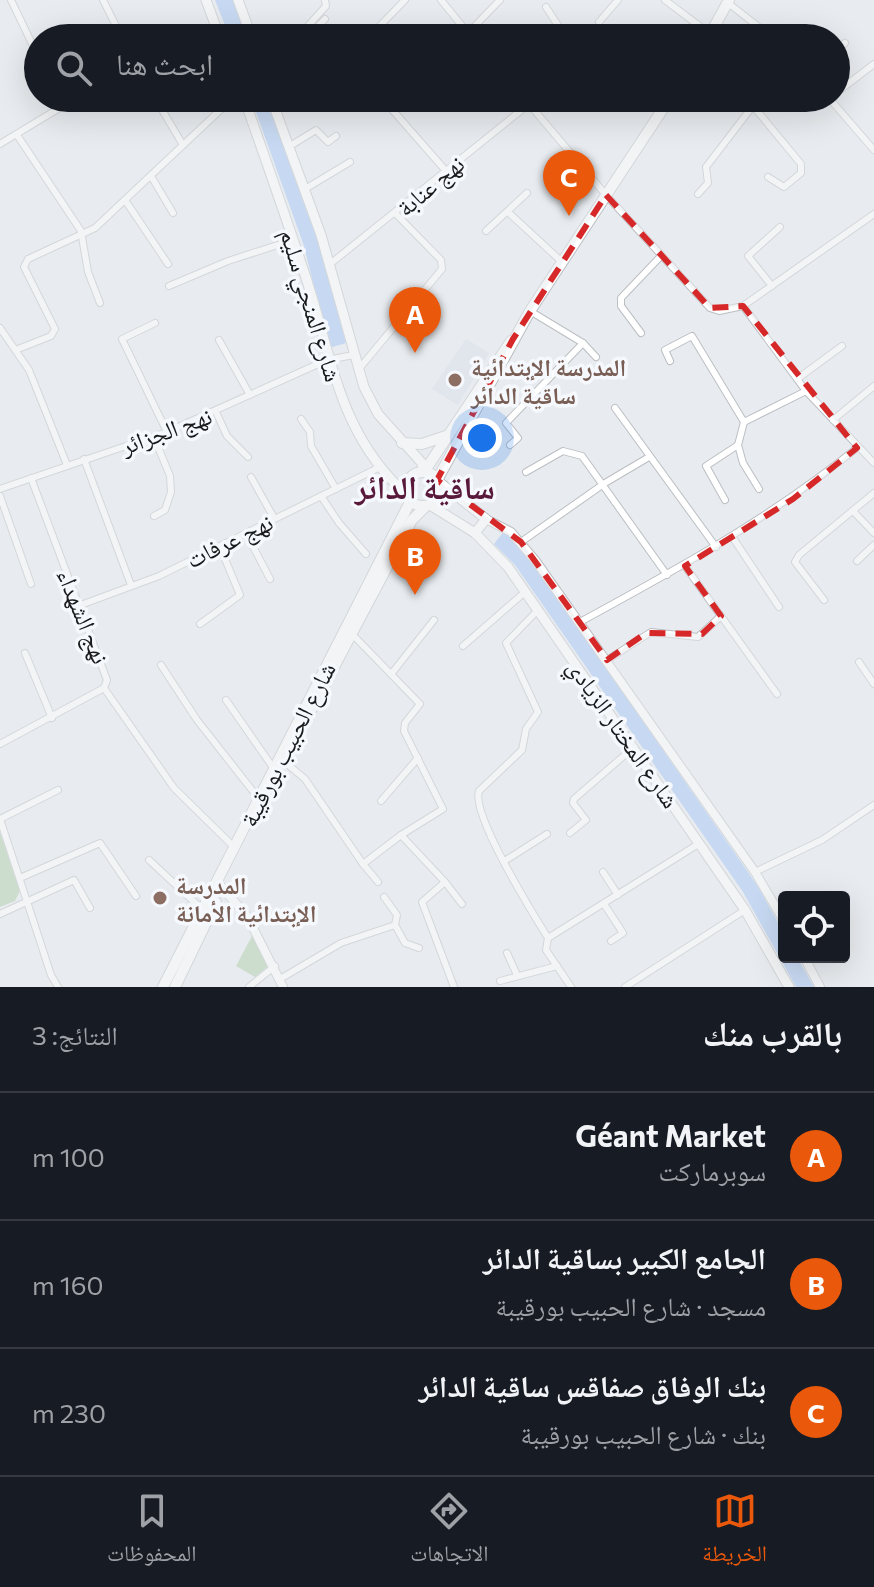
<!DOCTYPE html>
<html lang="ar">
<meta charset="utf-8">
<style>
:root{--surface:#171b24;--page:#242831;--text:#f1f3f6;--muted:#9ea1a6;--line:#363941;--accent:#ea580c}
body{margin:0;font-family:Commissioner,"Noto Naskh Arabic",sans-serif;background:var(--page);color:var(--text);direction:rtl}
.controls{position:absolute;right:24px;bottom:24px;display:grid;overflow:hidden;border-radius:8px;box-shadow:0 8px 32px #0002}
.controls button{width:72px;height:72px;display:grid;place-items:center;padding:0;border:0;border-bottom:2px solid var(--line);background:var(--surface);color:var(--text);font:40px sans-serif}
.you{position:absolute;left:482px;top:438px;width:28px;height:28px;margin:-20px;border:6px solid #fff;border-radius:50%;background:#1a73e8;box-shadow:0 0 0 12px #1a73e833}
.badge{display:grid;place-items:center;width:52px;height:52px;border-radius:50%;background:var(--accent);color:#fff;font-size:26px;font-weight:700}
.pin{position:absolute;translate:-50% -66px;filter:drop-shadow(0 2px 4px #0008)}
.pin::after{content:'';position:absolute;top:42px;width:28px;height:24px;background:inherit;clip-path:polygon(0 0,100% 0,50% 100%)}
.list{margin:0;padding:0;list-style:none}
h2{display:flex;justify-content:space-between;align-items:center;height:104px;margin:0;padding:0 32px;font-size:34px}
h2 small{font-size:26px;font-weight:400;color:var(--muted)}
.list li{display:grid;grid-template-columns:52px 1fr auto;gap:24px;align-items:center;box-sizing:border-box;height:128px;padding:0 32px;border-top:2px solid var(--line)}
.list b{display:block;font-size:30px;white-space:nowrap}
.list p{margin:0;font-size:26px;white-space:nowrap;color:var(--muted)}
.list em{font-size:26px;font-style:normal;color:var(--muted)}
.icon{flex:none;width:44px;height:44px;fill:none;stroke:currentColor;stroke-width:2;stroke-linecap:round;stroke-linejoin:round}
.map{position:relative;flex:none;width:874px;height:987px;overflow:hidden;direction:ltr}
.search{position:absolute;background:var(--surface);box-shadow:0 8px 32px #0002;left:24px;right:24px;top:24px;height:88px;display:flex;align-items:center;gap:20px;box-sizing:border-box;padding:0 28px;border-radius:44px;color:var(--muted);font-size:30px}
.sheet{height:488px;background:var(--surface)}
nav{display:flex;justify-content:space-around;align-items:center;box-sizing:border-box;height:112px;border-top:2px solid var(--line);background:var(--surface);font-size:22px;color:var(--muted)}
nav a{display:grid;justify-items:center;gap:4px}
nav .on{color:var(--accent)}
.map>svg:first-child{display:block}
.built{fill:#d9e0ea}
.green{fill:#adcda5}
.water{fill:#a1c4f6}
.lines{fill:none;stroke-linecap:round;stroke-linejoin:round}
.minor-casing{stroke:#bcbfc2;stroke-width:8}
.tertiary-casing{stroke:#bcbfc2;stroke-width:10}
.secondary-casing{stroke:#bcbfc2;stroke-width:11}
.primary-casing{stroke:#bcbfc2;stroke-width:12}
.minor{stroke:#fff;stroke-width:6}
.tertiary{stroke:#fff;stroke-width:8}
.secondary{stroke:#fff;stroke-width:9}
.primary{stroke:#fff;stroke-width:10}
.marked{fill:none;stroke:#d62828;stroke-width:6;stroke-dasharray:16 10;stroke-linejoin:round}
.education-dot{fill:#8d6e63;stroke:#f5f8fc;stroke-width:3}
.labels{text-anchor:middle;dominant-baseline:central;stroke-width:7;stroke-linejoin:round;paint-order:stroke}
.street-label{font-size:24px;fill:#191a1b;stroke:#f5f8fc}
.education-label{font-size:24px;font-weight:bold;fill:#785e54;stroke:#f5f8fc;text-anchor:start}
.district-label{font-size:32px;font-weight:bold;fill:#59193a;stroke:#f5f8fc}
</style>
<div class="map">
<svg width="874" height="987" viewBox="0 0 874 987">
<rect width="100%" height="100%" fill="#e8ebef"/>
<path class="built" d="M466,339l23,14 -31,52 -26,-16z"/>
<g class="green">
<path d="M0,832l20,59 -5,10 -15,6z"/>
<path d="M253,934l17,31 -15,12 -19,-11z"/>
</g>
<g class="water">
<path d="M215,0h18l14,38h-17z"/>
<path d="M251,98h17l51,142 27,103 -17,5 -25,-102z"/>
<path d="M504,531l23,24 230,330 27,48v24h13l17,30h-18l-53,-95 -228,-327 -21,-21z"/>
</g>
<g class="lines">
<defs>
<g id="minor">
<path d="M11,0l24,50"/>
<path d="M103,0l19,38"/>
<path d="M441,0l31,38"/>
<path d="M665,0l45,34"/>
<path d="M728,3l45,35"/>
<path d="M546,7l13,20 -6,11"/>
<path d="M599,22l19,-22"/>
<path d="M468,33l32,-33"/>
<path d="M297,38l29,-32 -1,-6"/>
<path d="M306,38l19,-19"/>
<path d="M368,38l37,-38"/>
<path d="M836,51l9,-8"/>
<path d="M836,93l38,-29"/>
<path d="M155,98l28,47"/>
<path d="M382,98l64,73"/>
<path d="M524,98l82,97 104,113 9,3 24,-5 63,85 68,72"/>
<path d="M829,98l45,52"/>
<path d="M754,107l47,57v9l-17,14 -16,-10"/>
<path d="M17,135l64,96 7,41 12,31"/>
<path d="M0,144l76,-46"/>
<path d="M290,146l26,-16 12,12 8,-6"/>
<path d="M151,176l22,37"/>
<path d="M305,189l45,-27"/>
<path d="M698,194l10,-11 -2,-16 53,-69"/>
<path d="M125,200l43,64"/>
<path d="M509,213l52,48"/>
<path d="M486,231l41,-38"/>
<path d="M330,264l199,-160"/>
<path d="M169,286l59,-25 65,-21"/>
<path d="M772,286l-24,-30 32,-29"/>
<path d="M743,306l131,-92"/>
<path d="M530,311l53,32 13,14"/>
<path d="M155,323l-33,16 45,93"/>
<path d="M0,328l29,42 38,95"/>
<path d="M641,333l-20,-27v-8l40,-42"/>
<path d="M219,340l31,55"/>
<path d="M18,349l33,-13 4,-7 -31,-62 4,-8 67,-31 138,-130"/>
<path d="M670,361l-5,-11 27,-14 52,86 62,-31"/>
<path d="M358,370l84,-101 -1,-9 -45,-46"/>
<path d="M797,379l45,-33"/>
<path d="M615,408l101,139"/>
<path d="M216,412l11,24 21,21"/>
<path d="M301,419l9,13 1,14 25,43"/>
<path d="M833,420l41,-34"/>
<path d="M510,445l8,-7 -12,-15 77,-80"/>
<path d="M738,445l5,18 16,26"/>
<path d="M84,459l47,126"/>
<path d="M526,472l37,-21 19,5 85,119"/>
<path d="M251,477l23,41"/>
<path d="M0,489l167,-57 160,-72 27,-5"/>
<path d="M0,496l31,88"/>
<path d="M321,496l18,27 27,31"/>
<path d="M725,500l-19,-34 32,-21 6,-23"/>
<path d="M853,511l21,22"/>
<path d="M154,516l11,-6 6,-18 -1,-16 -16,-39"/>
<path d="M246,533l24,46"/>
<path d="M733,538l46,69"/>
<path d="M521,542l84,-59 44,-26"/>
<path d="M857,561l17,-16"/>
<path d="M685,566l92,128"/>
<path d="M824,600l-29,-38 4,-7 75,-62"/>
<path d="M78,606l81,-30 219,-108"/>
<path d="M538,610l-32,33 32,69 -12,17 -4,21 -43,41c-8,23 54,123 69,147l-2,12 25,37"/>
<path d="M580,622c101,-55 187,-102 277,-174"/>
<path d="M200,624l40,-29 -20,-48"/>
<path d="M351,633l69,71 -15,19 -1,8 39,78 -42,26"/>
<path d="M463,646l62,-54"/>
<path d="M25,653l27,65"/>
<path d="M607,660l44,-28 47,5 23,-21"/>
<path d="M859,662l15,22"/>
<path d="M161,665l36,55 62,79"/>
<path d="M392,673l42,-53"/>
<path d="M104,688l70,100 61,60"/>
<path d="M226,700l48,69"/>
<path d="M0,744l104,-56 3,-8 -76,-202"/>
<path d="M280,758l25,21 58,85 38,-29 44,47 -23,20 32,85"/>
<path d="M381,801l37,-43"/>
<path d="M0,819l51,156 7,12"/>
<path d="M0,819l58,-29"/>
<path d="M570,833l16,-13 -13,-17 1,-4 60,-52"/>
<path d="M149,860l55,51"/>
<path d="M506,860l41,-26"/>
<path d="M363,864l15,18"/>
<path d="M603,872l15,23"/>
<path d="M755,872l67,-32 52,-35"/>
<path d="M20,878l80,-35 36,53"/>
<path d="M445,882l17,22"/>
<path d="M384,897l13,18 -2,10"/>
<path d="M604,904l19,29 -12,8"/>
<path d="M0,914l74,-34 16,28"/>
<path d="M548,938l152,-95"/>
<path d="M507,953l10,22"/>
<path d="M280,979l61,-36 54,-18 10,18 14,5"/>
<path d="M500,981l57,-15"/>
<path d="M249,987l26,-21"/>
<path d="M625,987l120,-77"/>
</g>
<g id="tertiary">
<path d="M486,519l25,13 24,28 220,312 29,49"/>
<path d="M218,883l29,33 36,71"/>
<path d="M804,957l16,30"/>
</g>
<g id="secondary">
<path d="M206,0l14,38"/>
<path d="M238,0l14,38"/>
<path d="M244,98c21,60 42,119 62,180 27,82 33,157 102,218"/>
<path d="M271,98l50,137 43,152 14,27 44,49 1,9"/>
<path d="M438,481l48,38 -11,14"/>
<path d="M430,505l45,28 33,34 237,343 44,77"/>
</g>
<g id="primary">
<path d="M708,38l21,-38"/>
<path d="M402,443l20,1 27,-9"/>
<path d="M424,472l87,-131"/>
<circle cx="423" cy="489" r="17"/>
<path d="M437,480l93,-169 140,-213"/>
<path d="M308,716l104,-196 14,-14"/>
<path d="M163,987l248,-487"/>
<path d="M175,987l41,-85"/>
</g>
</defs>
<use href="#minor" class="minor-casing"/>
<use href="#tertiary" class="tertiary-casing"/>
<use href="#secondary" class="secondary-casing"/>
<use href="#primary" class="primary-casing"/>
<use href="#minor" class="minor"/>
<use href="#tertiary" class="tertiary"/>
<use href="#secondary" class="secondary"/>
<use href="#primary" class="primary"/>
</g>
<path d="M0 0H874V987H0ZM606,195l104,113 33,-2 114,142 -64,51 -108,67 36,50 -19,18 -56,-1 -39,27 -86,-118 -84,-62 76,-141z" fill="#e8ebef" fill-opacity=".55" fill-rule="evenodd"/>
<path class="marked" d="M606,195l104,113 33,-2 114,142 -64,51 -108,67 36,50 -19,18 -56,-1 -39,27 -86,-118 -84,-62 76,-141z"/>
<g class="education-dot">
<circle cx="455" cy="380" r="8"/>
<circle cx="160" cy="898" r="8"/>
</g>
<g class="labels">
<g class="street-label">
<text transform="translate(430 185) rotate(-40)">نهج عنابة</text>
<text transform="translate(312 305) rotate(73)">شارع المنجي سليم</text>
<text transform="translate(166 430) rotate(-20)">نهج الجزائر</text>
<text transform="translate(229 540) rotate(-26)">نهج عرفات</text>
<text transform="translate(84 616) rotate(68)">نهج الشهداء</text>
<text transform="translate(624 733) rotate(55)">شارع المختار الزيادي</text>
<text transform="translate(287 744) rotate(-63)">شارع الحبيب بورقيبة</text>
</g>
<g class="education-label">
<text x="471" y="366">المدرسة الإبتدائية<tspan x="471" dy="28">ساقية الدائر</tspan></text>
<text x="176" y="884">المدرسة<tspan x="176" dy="28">الإبتدائية الأمانة</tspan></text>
</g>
<g class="district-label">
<text x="425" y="486">ساقية الدائر</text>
</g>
</g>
</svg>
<div class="controls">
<button><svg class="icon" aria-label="locate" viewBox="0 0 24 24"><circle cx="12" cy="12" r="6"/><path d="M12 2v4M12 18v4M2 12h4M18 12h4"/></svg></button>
</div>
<div class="you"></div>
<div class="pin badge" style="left:415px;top:353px">A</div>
<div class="pin badge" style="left:415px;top:595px">B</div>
<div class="pin badge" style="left:569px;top:216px">C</div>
<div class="search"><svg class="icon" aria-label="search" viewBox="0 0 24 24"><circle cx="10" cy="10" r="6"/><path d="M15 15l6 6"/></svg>ابحث هنا</div>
</div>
<section class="sheet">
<h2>بالقرب منك<small>النتائج: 3</small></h2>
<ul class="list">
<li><span class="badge">A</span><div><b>Géant Market</b><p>سوبرماركت</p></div><em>100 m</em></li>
<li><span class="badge">B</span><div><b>الجامع الكبير بساقية الدائر</b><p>مسجد · شارع الحبيب بورقيبة</p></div><em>160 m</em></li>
<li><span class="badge">C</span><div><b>بنك الوفاق صفاقس ساقية الدائر</b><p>بنك · شارع الحبيب بورقيبة</p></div><em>230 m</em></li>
</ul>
</section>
<nav>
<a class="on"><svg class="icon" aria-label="map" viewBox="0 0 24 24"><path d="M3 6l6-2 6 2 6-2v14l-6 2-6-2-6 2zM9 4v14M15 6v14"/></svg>الخريطة</a>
<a><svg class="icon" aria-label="directions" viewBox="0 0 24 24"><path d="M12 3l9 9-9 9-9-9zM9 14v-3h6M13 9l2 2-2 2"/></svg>الاتجاهات</a>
<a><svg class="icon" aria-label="saved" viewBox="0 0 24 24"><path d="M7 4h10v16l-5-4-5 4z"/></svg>المحفوظات</a>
</nav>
